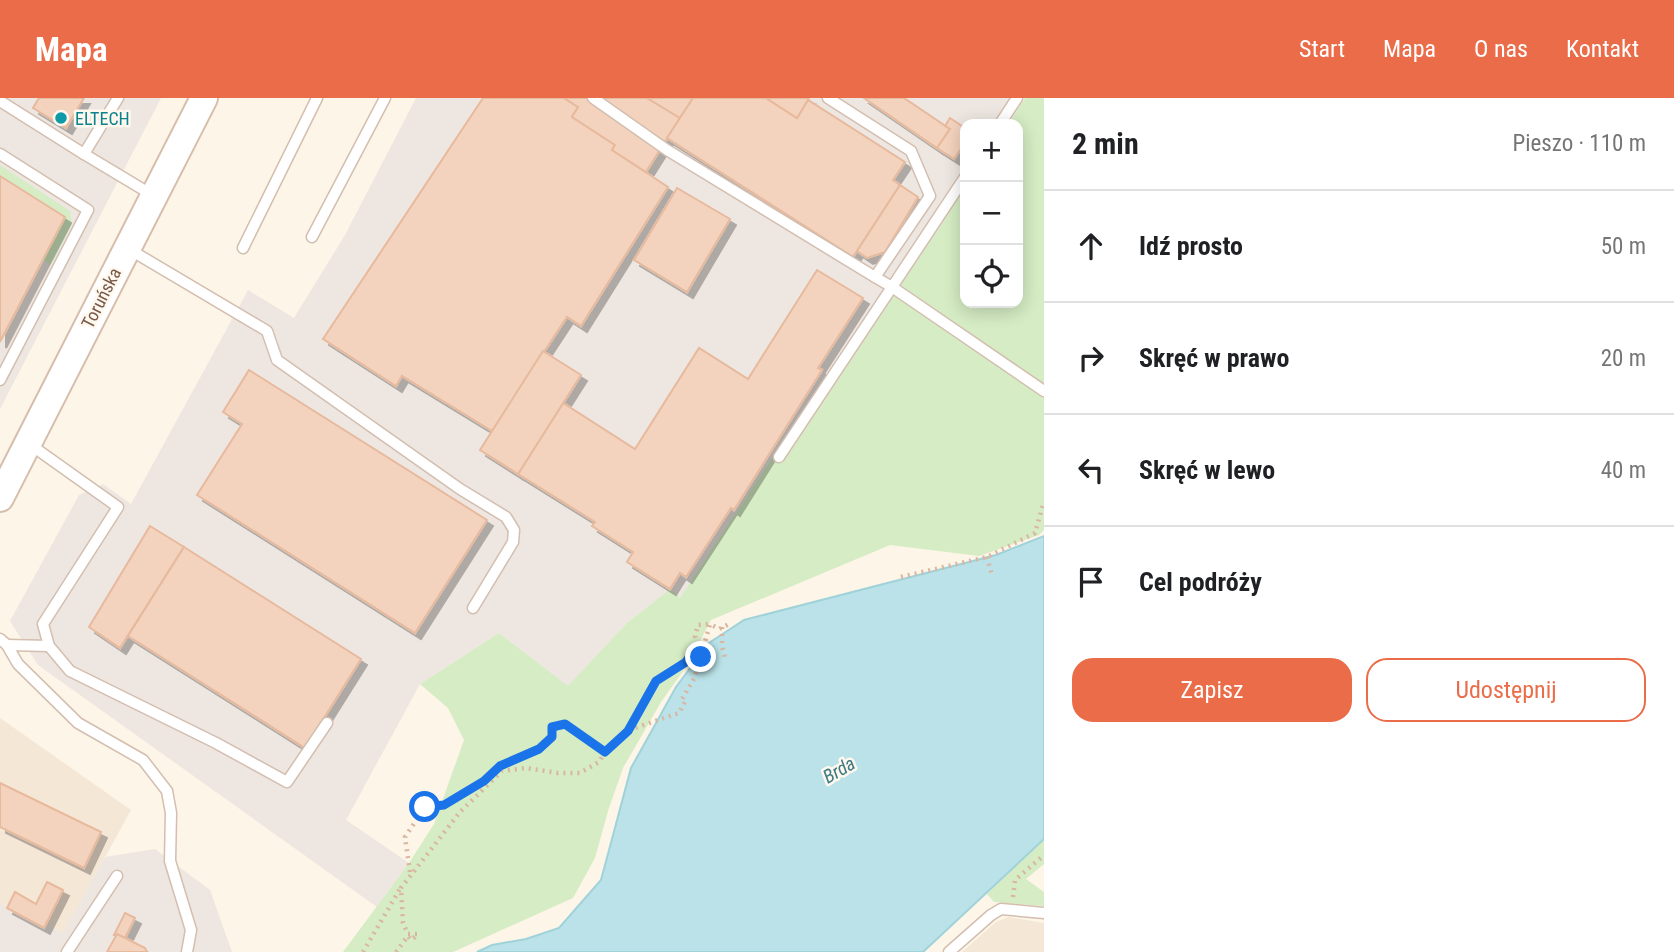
<!DOCTYPE html>
<html lang="pl">
<meta charset="utf-8">
<style>
:root{--surface:#fff;--page:#f6f6f6;--text:#202124;--muted:#757577;--line:#e0e0e0;--accent:#eb6c48}
body{margin:0;font-family:"Roboto Condensed",sans-serif;background:var(--page);color:var(--text)}
.controls{position:absolute;right:21px;top:21px;display:grid;overflow:hidden;border-radius:14px;box-shadow:0 4px 18px #0003}
.controls button{width:63px;height:63px;display:grid;place-items:center;padding:0;border:0;border-bottom:2px solid var(--line);background:var(--surface);color:var(--text);font:35px sans-serif}
.stop{position:absolute;width:21px;height:21px;margin:-16px;border:5px solid #1a73e8;border-radius:50%;background:#fff}
.stop.end{background:#1a73e8;border-color:#fff;box-shadow:0 2px 7px #0008}
.list{margin:0;padding:0;list-style:none}
h2{display:flex;justify-content:space-between;align-items:center;height:91px;margin:0;padding:0 28px;font-size:30px}
h2 small{font-size:23px;font-weight:400;color:var(--muted)}
.list li{display:grid;grid-template-columns:46px 1fr auto;gap:21px;align-items:center;box-sizing:border-box;height:112px;padding:0 28px;border-top:2px solid var(--line)}
.list b{display:block;font-size:26px;white-space:nowrap}
.list em{font-size:23px;font-style:normal;color:var(--muted)}
.actions{display:flex;gap:14px;padding:21px 28px}
.actions a{flex:1;padding:16px 0;border:2px solid var(--accent);border-radius:21px;text-align:center;font-size:24px;color:var(--accent)}
.actions .main{background:var(--accent);color:#fff}
.icon{flex:none;width:38px;height:38px;fill:none;stroke:currentColor;stroke-width:2;stroke-linecap:round;stroke-linejoin:round}
.map{position:relative;flex:none;width:1044px;height:854px;overflow:hidden}
header{display:flex;align-items:center;gap:42px;box-sizing:border-box;height:98px;padding:0 35px;background:var(--accent);color:#fff}
header strong{font-size:33px}
nav{display:flex;gap:38px;margin-inline-start:auto;font-size:24px}
main{display:flex}
aside{flex:1;background:var(--surface)}
.map>svg:first-child{display:block}
.residential{fill:#f5e7d5}
.industrial{fill:#eee7e1}
.green{fill:#d5ecc4}
.water{fill:#bae2e8;stroke:#a0d2da;stroke-width:2}
.building{fill:#f4d3be;stroke:#e7b99d;stroke-width:2;filter:url(#shadow)}
.lines{fill:none;stroke-linecap:round;stroke-linejoin:round}
.lane-casing{stroke:#d3beaf;stroke-width:13}
.secondary-casing{stroke:#d6beac;stroke-width:30}
.path{stroke:#d9b6a0;stroke-width:4.5;stroke-dasharray:2 5;stroke-linecap:butt}
.lane{stroke:#fff;stroke-width:10}
.secondary{stroke:#fff;stroke-width:26}
.route{stroke:#1a73e8;stroke-width:9}
.culture-dot{fill:#0f9aa8;stroke:#fff8ee;stroke-width:2.5}
.labels{text-anchor:middle;dominant-baseline:central;stroke-width:5;stroke-linejoin:round;paint-order:stroke}
.culture-label{font-size:18px;fill:#0d838f;stroke:#fff8ee;text-anchor:start}
.street-label{font-size:18px;fill:#795a4a;stroke:#fff8ee}
.water-label{font-size:19px;font-style:italic;fill:#3f7a85;stroke:#fff8ee}
</style>
<header>
<strong>Mapa</strong>
<nav><a>Start</a><a>Mapa</a><a>O nas</a><a>Kontakt</a></nav>
</header>
<main>
<div class="map">
<svg width="1044" height="854" viewBox="0 0 1044 854">
<defs>
<filter id="shadow"><feDropShadow dx="6" dy="6" stdDeviation="0" flood-color="#0004"/></filter>
</defs>
<rect width="100%" height="100%" fill="#fdf5e7"/>
<g class="residential">
<path d="M0,620l131,92 -68,123 -63,-30z"/>
<path d="M1008,819l36,6v29h-82l34,-30z"/>
</g>
<g class="industrial">
<path d="M0,0h161l-161,311z"/>
<path d="M416,0h595l-18,26h-28v41l-285,434 -11,-9 -42,33 -59,64 -69,-54 -79,51 -74,136 63,43 -32,44 -339,-242 -28,-44 69,-126 24,-11 28,20 117,-214 46,28 51,-83z"/>
<path d="M155,751l55,41 22,62h-232v-49l63,30 42,-76z"/>
</g>
<g class="green">
<path d="M1025,0h19v432l-5,5 -60,21 -89,-11 -179,75 -23,44 -27,38 -38,66 -15,43 -13,47 -22,40 -120,54h-110l66,-89 25,-39 30,-84 -16,-32 -28,-24 79,-51 69,53 59,-63 43,-34 10,9 243,-369 13,3 29,-44v115h53v-179h-10z"/>
<path d="M0,67l70,46 2,13 -21,41 -8,-5 22,-43 -65,-41z"/>
<path d="M1044,741v25l-18,15 18,13v14l-50,-4 -7,-8z"/>
</g>
<path class="water" d="M1044,438v303l-121,113h-446l15,-7 34,-6 33,-11 42,-48 30,-112 45,-81 33,-44 35,-23 252,-65z"/>
<g class="building">
<path d="M39,0h45l-18,30 -33,-20z"/>
<path d="M483,0h81l14,9 -6,10 43,28 -3,5 56,37 -87,139 -14,-9 -75,114 -90,-55 -6,10 -73,-47z"/>
<path d="M564,0h83l33,20 -34,54 -34,-22 3,-5 -43,-28 6,-10z"/>
<path d="M647,0h46l-13,20z"/>
<path d="M693,0h73l31,20 11,-18 97,62 -12,18 7,5 -47,72 -186,-119z"/>
<path d="M766,0h43l-12,20z"/>
<path d="M864,0h40l46,31 -13,19z"/>
<path d="M950,20l15,10v15l-11,16 -17,-11 13,-19 -5,-3z"/>
<path d="M0,78l65,41 -65,125z"/>
<path d="M900,87l18,12 -33,55 -18,6 -10,-7z"/>
<path d="M677,90l53,31 -43,73 -53,-32z"/>
<path d="M817,172l46,28 -45,70 4,2 -88,140 -3,-2 -45,69 -6,-4 -10,16 -43,-27 6,-10 -41,-26 3,-4 -77,-48 45,-71 72,46 64,-101 49,31z"/>
<path d="M543,253l38,24 -63,99 -38,-24z"/>
<path d="M249,272l238,150 -72,113 -218,-138 45,-71 -19,-12z"/>
<path d="M150,428l34,21 -64,101 -31,-21z"/>
<path d="M184,449l177,112 -56,89 -177,-112z"/>
<path d="M0,685l101,49 -17,36 -84,-41z"/>
<path d="M47,784l16,8 -19,38 -37,-20 8,-16 21,12z"/>
<path d="M125,815l10,5 -10,20 -11,-3z"/>
<path d="M117,836l28,14 2,4h-40z"/>
</g>
<g class="lines">
<defs>
<g id="lane">
<path d="M118,0l-34,56 70,42"/>
<path d="M593,0l74,52 208,127 55,-81 -19,-45 -83,-53"/>
<path d="M0,3l84,53"/>
<path d="M1000,26l17,-26"/>
<path d="M0,56l88,56 -88,170"/>
<path d="M965,79l-73,110 152,104"/>
<path d="M312,139l73,-139"/>
<path d="M127,150l140,83 10,29 183,129 46,28 8,13 -1,12 -40,66"/>
<path d="M243,150l74,-150"/>
<path d="M28,345l90,64 -75,117 6,22 21,25 146,72 71,39 40,-59"/>
<path d="M779,359l113,-170 -17,-10"/>
<path d="M0,541l7,6 11,19 60,59 65,37 24,31 4,22 -1,48 21,69 -4,22"/>
<path d="M7,547l42,1"/>
<path d="M67,854l50,-76"/>
<path d="M949,854l42,-37 10,-6 43,4"/>
</g>
<path id="secondary" d="M0,400l204,-400"/>
</defs>
<use href="#lane" class="lane-casing"/>
<use href="#secondary" class="secondary-casing"/>
<g class="path">
<path d="M987,459l5,18"/>
<path d="M901,479l86,-20 48,-24 9,-32"/>
<path d="M722,529v19l3,12"/>
<path d="M629,632l50,-17 6,-11 -3,-3 13,-22 15,-53 9,5 10,-5"/>
<path d="M410,774l-5,-35 20,-30 19,-2 40,-24 16,-15 39,-17 13,-11v-11l13,-3 40,28"/>
<path d="M1013,799l2,-17 29,-25"/>
<path d="M417,836h-9l-5,-11 -2,-35 59,-76 42,-41 24,-3 32,5h22l19,-11 6,-10 23,-21 28,-50 30,-19 8,-11 7,6 -6,-21 3,-11 12,-1"/>
<path d="M363,854l37,-63"/>
<path d="M396,854l12,-16 3,4 5,-4"/>
</g>
<use href="#lane" class="lane"/>
<use href="#secondary" class="secondary"/>
</g>
<g class="lines">
<path class="route" d="M425,709l19,-2 40,-24 16,-15 39,-17 13,-12v-10l13,-3 40,28 23,-21 28,-50 30,-19 8,-11 7,6"/>
</g>
<circle class="culture-dot" cx="61" cy="20" r="7"/>
<g class="labels">
<g class="culture-label">
<text x="75" y="20">ELTECH</text>
</g>
<g class="street-label">
<text transform="translate(101 200) rotate(-63)">Toruńska</text>
</g>
<g class="water-label">
<text transform="translate(839 672) rotate(-30)">Brda</text>
</g>
</g>
</svg>
<div class="controls">
<button>+</button>
<button>−</button>
<button><svg class="icon" aria-label="locate" viewBox="0 0 24 24"><circle cx="12" cy="12" r="6"/><path d="M12 2v4M12 18v4M2 12h4M18 12h4"/></svg></button>
</div>
<div class="stop" style="left:425px;top:709px"></div>
<div class="stop end" style="left:701px;top:559px"></div>
</div>
<aside>
<h2>2 min<small>Pieszo · 110 m</small></h2>
<ul class="list">
<li><svg class="icon" aria-label="ahead" viewBox="0 0 24 24"><path d="M12 20V5M6 11l6-6 6 6"/></svg><div><b>Idź prosto</b></div><em>50 m</em></li>
<li><svg class="icon" aria-label="right" viewBox="0 0 24 24"><path d="M7 20v-9h11M14 6l5 5-5 5"/></svg><div><b>Skręć w prawo</b></div><em>20 m</em></li>
<li><svg class="icon" aria-label="left" viewBox="0 0 24 24"><path d="M17 20v-9H6M10 6l-5 5 5 5"/></svg><div><b>Skręć w lewo</b></div><em>40 m</em></li>
<li><svg class="icon" aria-label="arrive" viewBox="0 0 24 24"><path d="M6 21V4h12l-3 4 3 4H6"/></svg><div><b>Cel podróży</b></div></li>
</ul>
<div class="actions"><a class="main">Zapisz</a><a>Udostępnij</a></div>
</aside>
</main>
